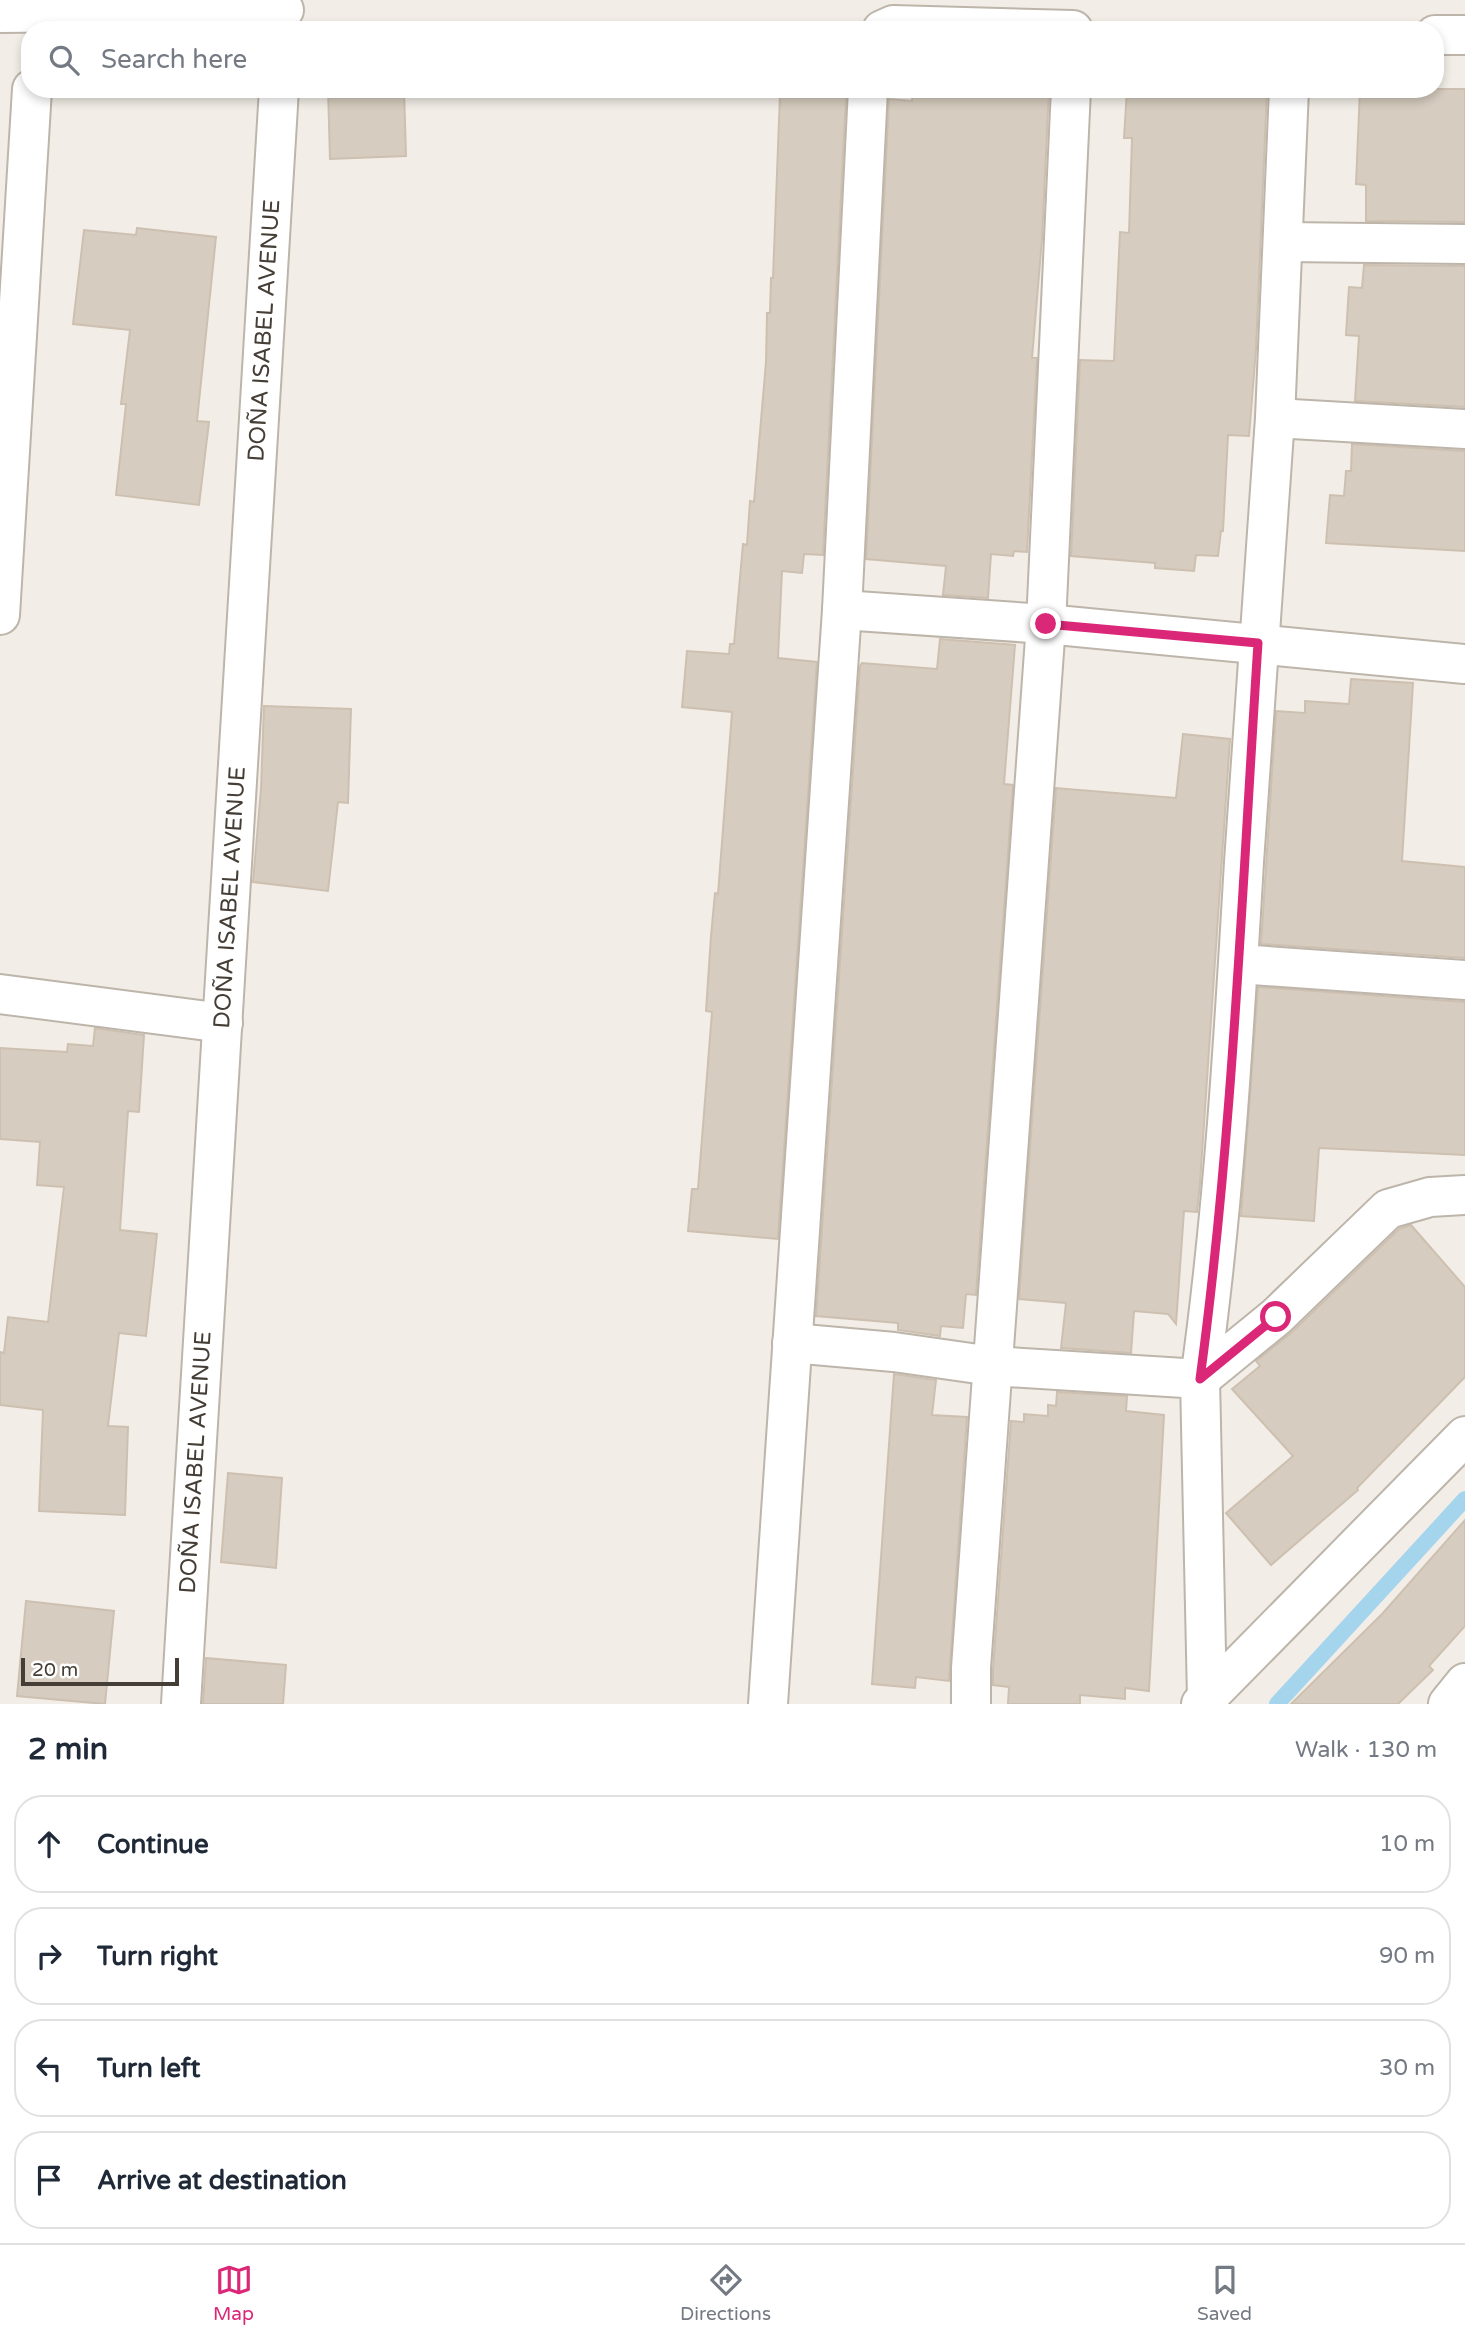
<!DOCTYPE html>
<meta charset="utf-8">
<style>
:root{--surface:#fff;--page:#f6f6f7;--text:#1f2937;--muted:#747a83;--line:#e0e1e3;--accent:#db2777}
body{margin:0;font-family:"Varela Round",sans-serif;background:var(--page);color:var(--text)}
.scale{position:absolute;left:21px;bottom:18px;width:158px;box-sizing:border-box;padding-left:7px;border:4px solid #453e36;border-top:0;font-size:19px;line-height:24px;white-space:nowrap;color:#453e36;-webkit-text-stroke:5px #fff;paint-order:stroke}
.stop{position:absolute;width:21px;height:21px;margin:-16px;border:5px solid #db2777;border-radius:50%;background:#fff}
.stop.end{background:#db2777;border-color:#fff;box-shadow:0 2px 7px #0008}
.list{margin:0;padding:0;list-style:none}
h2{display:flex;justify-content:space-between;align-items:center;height:91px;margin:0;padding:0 28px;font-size:30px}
h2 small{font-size:23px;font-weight:400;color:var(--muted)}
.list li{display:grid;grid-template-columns:46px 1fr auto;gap:21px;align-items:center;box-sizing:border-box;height:98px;margin:0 14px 14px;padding:0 14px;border:2px solid var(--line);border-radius:28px}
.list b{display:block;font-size:26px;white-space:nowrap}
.list em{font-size:23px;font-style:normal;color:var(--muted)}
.icon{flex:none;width:38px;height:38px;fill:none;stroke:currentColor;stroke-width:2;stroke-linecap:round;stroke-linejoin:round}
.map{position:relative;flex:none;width:1465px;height:1704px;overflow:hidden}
.search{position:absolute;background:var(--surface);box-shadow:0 4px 10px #0003;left:21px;right:21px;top:21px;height:77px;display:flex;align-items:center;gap:18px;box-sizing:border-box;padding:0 24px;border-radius:28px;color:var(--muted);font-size:26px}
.sheet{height:539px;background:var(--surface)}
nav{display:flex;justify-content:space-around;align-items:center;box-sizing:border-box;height:98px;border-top:2px solid var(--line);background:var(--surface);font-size:19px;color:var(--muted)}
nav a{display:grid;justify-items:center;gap:4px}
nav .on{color:var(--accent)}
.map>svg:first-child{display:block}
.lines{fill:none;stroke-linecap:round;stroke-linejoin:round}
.stream{stroke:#a5d4ed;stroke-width:16}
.building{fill:#d6ccbf;stroke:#cec0b0;stroke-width:2}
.street-casing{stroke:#bdb5aa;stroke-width:42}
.street{stroke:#fff;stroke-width:38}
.route{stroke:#db2777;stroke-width:9}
.labels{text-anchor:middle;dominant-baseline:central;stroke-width:5;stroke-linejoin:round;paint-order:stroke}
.street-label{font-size:23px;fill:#453e36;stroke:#fff}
</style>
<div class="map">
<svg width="1465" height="1704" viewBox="0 0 1465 1704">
<rect width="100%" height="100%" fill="#f2eee7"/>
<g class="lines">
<path class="stream" d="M1277,1704l188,-205"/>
</g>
<g class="building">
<path d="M328,89h76l2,67 -76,3z"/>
<path d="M913,89h136l-7,150 -10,119h5l-10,194 -13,-1 -1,5 -22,-2 -3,44 -45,-3 3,-29 -80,-7 23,-460 23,2z"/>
<path d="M1127,89h140l-11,260 -7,87 -21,-1 -5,96h-2l-3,25 -22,-1 -2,16 -39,-3v-5l-84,-7 9,-196 34,1 6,-129 9,1 3,-95h-8z"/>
<path d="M1360,89h105v133l-99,-1v-36l-10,-1z"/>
<path d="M780,94l66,2 -23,459 -19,-1 -2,19 -20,-2 -4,87 39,4 -39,577 -90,-8 4,-42h6l14,-177 -6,-1 5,-75 4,-43 3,1 14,-182 -50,-5 5,-56 42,3 1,-10h4l9,-100 4,1 3,-44 4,1 12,-140 1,-49h3l1,-35h2z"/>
<path d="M137,228l79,9 -19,184 12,1 -10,83 -83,-10 10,-91h-5l9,-74 -57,-6 11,-94 52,5z"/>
<path d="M1364,265l101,1v141l-110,-6 4,-65 -13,-1 3,-48 13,1z"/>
<path d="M1352,444l113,7v100l-139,-8 4,-48 14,1 2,-25h5z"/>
<path d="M940,639l75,6 -11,139 9,1 -37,510 -10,-1 -3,34 -22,-2 -1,10 -42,-6v-7l-82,-7 44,-650 2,-3 75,6z"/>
<path d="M1351,679l62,4 -11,178 63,6v91l-204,-14 15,-233 29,2v-12l44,3z"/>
<path d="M264,706l87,3 -3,94 -10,-1 -10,89 -75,-9 8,-93z"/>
<path d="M1183,734l47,5 -30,444 -3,29 -13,-1 -8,113 -8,-10 -34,-3 -3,42 -70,-5 5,-45 -47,-4 37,-511 120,10z"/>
<path d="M1258,987l207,15v153l-146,-7 -5,73 -73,-5z"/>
<path d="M95,1028l49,7 -5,77 -11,-1 -8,119 37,4 -11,102 -27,-3 -11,93 20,1 -3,88 -86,-4 4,-101 -43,-5v-53l4,1 4,-36 40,5 16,-135 -27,-2 3,-43 -40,-3v-91l67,4 1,-8 25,2z"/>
<path d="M1411,1225l54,62v90l-108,111 1,2 -87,75 -45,-52 67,-57 -61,-67 28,-23 -4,-5 35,-28 108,-104z"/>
<path d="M894,1374l42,6 -4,35 35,2 -18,264 -33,-4 -1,11 -43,-4z"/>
<path d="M1057,1392l70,4 -1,15 38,4 -15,276 -24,-3v11l-45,-4v9h-72l1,-17 -16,-2v-16l18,-248 13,1v-8l24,2v-11l8,1z"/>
<path d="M228,1473l54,5 -6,90 -55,-6z"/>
<path d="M1465,1520v106l-36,40 4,4 -35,34h-107l92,-91z"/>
<path d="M26,1601l88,10 -9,93 -88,-8z"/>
<path d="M206,1658l80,7 -3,39h-80z"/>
</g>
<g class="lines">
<defs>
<g id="street">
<path d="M0,13l284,-3"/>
<path d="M882,30l11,-5 180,5"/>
<path d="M1435,35h30"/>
<path d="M1283,242l182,2"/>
<path d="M1275,418l14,-329"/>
<path d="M1465,429l-190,-11c-11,148 -22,296 -31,444 -10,172 -20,345 -44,517l76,-62 112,-108 42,-12 35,-2"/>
<path d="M842,610l204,14 419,40"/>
<path d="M0,615l32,-526"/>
<path d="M1239,964l226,16"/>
<path d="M0,994l223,29"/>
<path d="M792,1343l102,9 98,14 208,13 7,319"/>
<path id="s1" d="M181,1704l98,-1615"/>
<path d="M768,1704l74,-1094 26,-521"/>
<path d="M971,1704v-36l75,-1044 25,-535"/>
<path d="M1201,1704l264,-268"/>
<path d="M1448,1704l17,-21"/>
</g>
</defs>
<use href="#street" class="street-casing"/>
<use href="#street" class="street"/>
</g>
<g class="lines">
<path class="route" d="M1046,624l212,19c-16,245 -25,492 -58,736l76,-62"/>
</g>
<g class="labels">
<g class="street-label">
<text stroke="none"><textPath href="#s1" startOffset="1376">DOÑA ISABEL AVENUE</textPath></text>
<text stroke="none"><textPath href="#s1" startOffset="808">DOÑA ISABEL AVENUE</textPath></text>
<text stroke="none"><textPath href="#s1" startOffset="242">DOÑA ISABEL AVENUE</textPath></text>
</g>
</g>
</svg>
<div class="scale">20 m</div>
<div class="stop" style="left:1276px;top:1317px"></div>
<div class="stop end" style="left:1046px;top:624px"></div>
<div class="search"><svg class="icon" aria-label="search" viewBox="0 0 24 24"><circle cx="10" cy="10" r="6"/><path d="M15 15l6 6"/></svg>Search here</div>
</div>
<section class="sheet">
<h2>2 min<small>Walk · 130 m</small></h2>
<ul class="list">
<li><svg class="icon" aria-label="ahead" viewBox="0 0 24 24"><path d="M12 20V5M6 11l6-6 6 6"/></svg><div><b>Continue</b></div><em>10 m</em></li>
<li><svg class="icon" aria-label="right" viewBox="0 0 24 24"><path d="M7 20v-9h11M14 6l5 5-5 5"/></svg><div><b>Turn right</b></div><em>90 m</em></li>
<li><svg class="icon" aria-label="left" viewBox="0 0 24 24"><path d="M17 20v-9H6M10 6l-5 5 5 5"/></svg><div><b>Turn left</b></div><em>30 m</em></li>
<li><svg class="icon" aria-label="arrive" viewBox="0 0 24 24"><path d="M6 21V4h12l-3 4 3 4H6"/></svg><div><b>Arrive at destination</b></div></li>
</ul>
</section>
<nav>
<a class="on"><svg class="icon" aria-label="map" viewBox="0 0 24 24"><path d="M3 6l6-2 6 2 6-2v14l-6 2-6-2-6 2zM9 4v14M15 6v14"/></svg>Map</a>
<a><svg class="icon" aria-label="directions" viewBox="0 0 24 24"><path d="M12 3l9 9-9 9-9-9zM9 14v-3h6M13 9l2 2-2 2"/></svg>Directions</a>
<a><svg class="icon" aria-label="saved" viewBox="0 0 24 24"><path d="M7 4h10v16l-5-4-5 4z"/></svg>Saved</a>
</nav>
